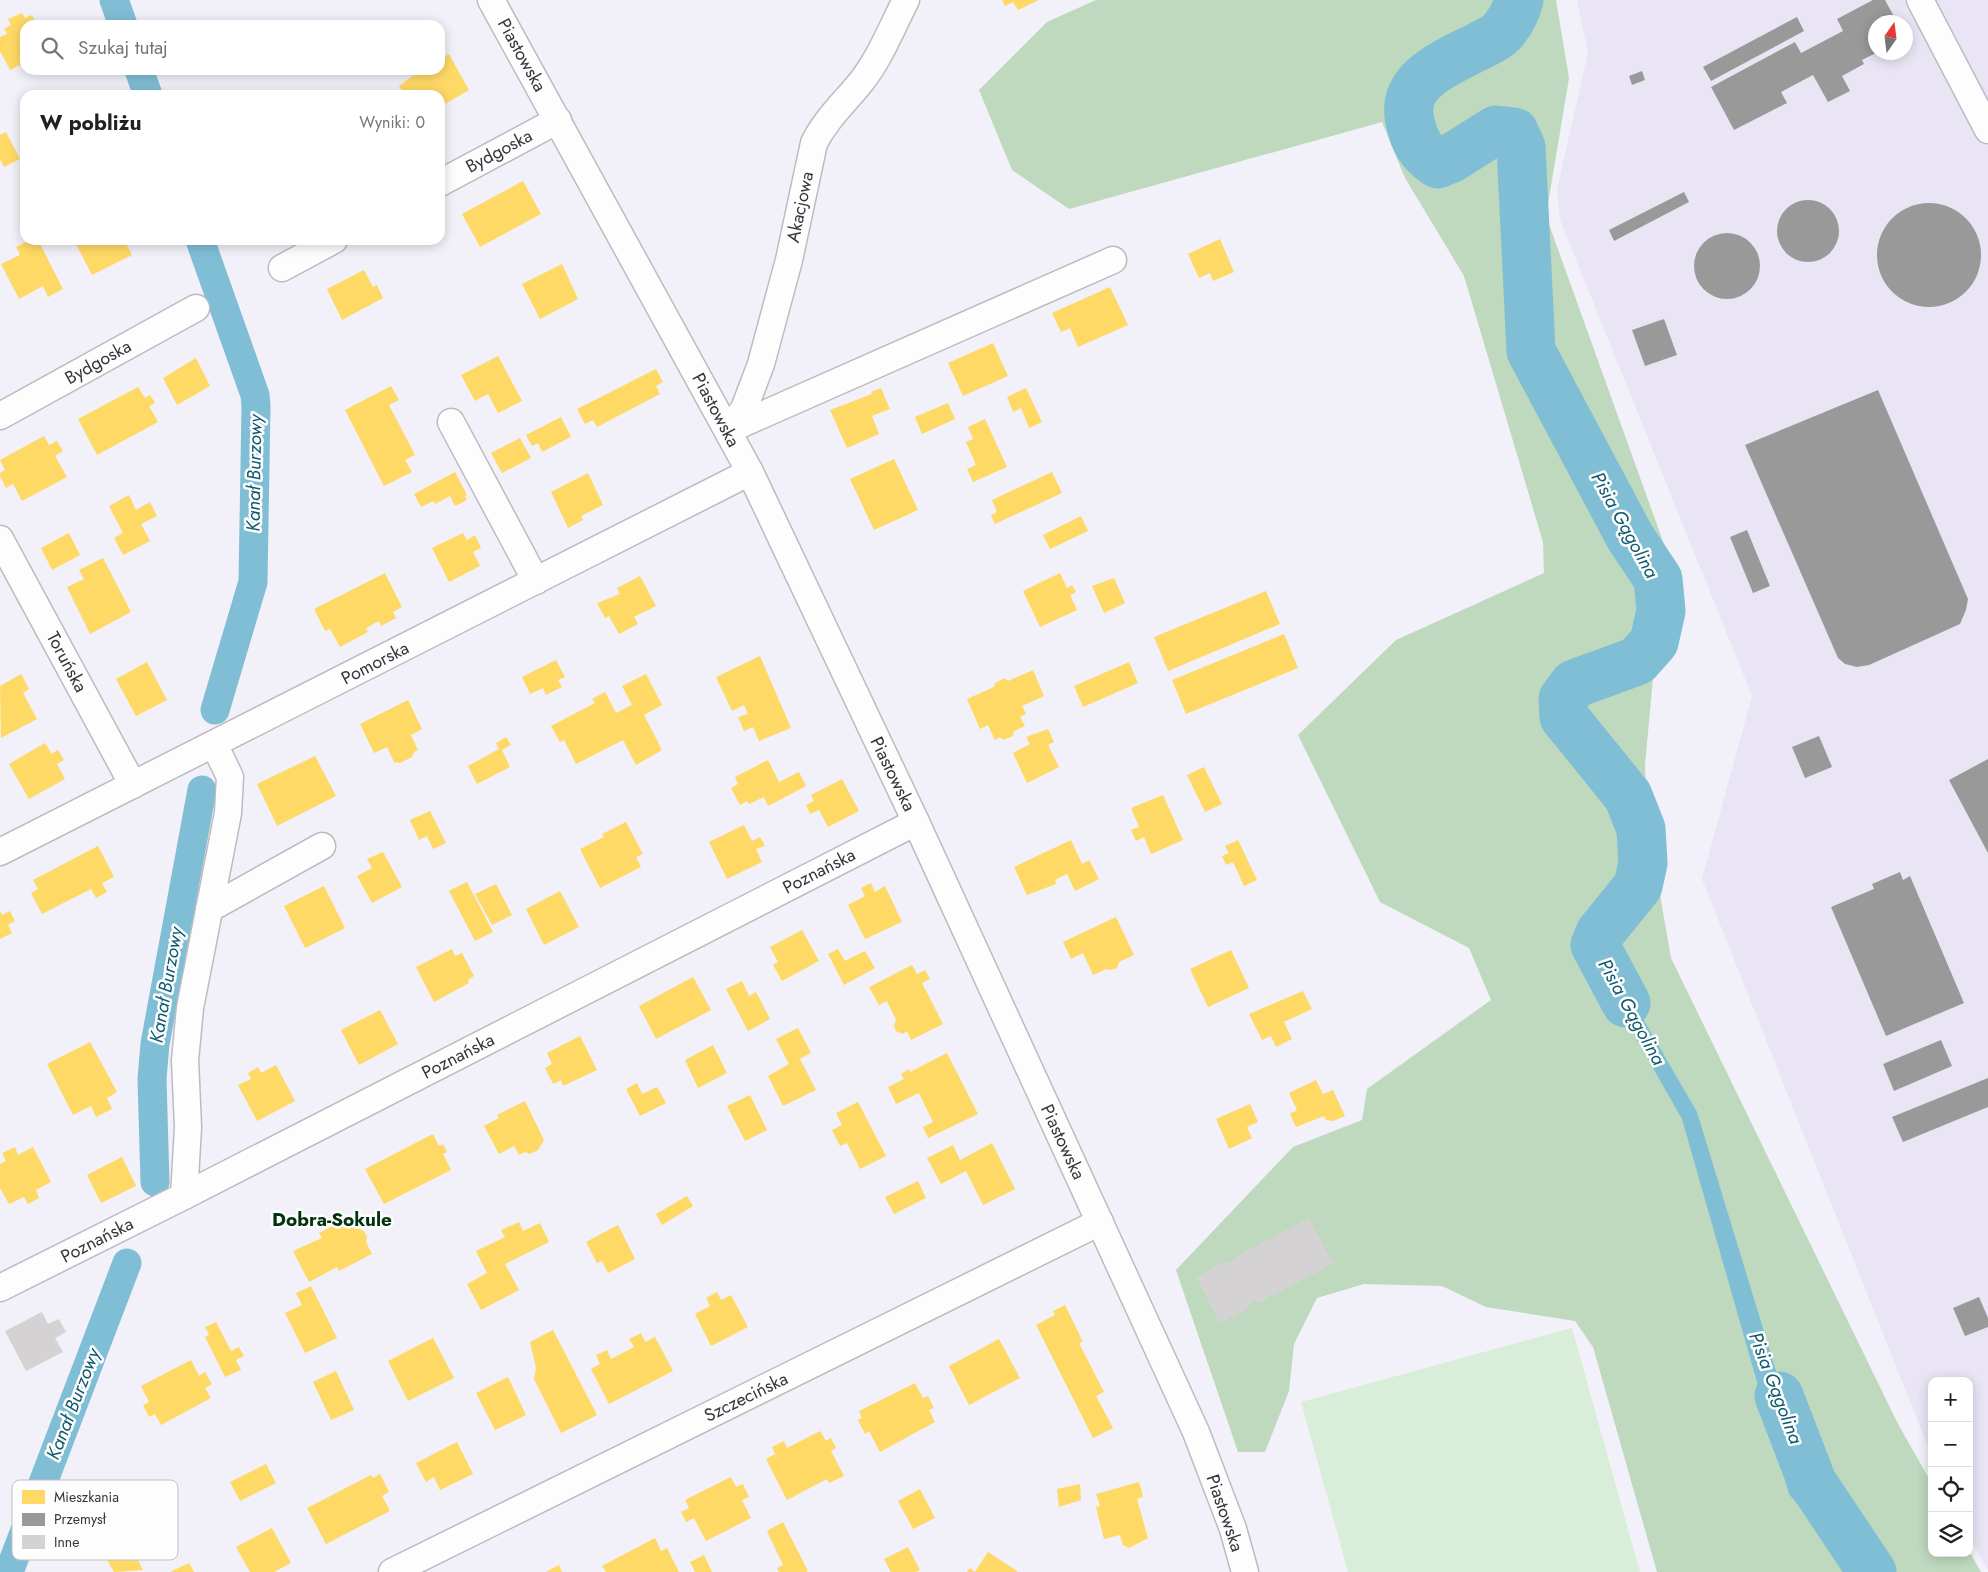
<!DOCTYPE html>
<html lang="pl">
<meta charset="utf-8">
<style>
:root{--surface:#fff;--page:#f2f2f2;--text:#202124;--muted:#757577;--line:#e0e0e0}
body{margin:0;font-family:Jost,sans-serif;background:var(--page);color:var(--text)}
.controls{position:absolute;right:15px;bottom:15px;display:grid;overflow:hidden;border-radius:10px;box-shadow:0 2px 12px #0003}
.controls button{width:45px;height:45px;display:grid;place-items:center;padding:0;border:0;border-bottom:1px solid var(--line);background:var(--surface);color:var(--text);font:25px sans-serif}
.compass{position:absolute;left:1868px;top:15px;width:45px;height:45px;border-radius:50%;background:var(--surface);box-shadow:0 2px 12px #0003;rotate:14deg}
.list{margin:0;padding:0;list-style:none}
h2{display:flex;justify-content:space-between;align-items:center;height:65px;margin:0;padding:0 20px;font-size:21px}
h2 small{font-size:16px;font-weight:400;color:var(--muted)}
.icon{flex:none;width:28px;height:28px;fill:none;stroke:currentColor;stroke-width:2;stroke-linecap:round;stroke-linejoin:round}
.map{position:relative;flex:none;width:1988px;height:1572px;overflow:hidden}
.search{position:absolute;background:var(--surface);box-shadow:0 2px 12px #0003;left:20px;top:20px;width:425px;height:55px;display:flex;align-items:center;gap:12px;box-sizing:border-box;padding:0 18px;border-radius:15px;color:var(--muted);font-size:19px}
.panel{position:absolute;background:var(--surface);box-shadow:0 2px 12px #0003;left:20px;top:90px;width:425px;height:155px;border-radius:15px}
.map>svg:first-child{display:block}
.built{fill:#eae5f5;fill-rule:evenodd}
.green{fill:#d9eed9}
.forest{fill:#bed9bd}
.water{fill:#80bed5}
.homes{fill:#ffd966}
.industry{fill:#999}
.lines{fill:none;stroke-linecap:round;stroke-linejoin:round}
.canal{stroke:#80bed5;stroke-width:29}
.river{stroke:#80bed5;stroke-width:49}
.building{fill:#d5d2d4}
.minor-casing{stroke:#bdbbc1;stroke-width:29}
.minor{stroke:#fdfdfe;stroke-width:26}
.labels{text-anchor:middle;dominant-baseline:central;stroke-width:5;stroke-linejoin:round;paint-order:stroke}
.street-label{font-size:18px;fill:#36353a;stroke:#fdfdfd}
.water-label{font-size:19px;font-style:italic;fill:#0e5a6e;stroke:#fdfdfd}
.neighbourhood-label{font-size:19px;font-weight:bold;fill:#01330f;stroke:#fdfdfd}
.key{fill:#fdfdfd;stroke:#c1c1c2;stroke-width:1}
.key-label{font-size:14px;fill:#36353a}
</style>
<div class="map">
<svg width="1988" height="1572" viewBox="0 0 1988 1572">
<rect width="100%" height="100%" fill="#f2f0f8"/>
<path class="built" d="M1577,0h411v1570l-19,-33v-156h-37v76l-230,-578 50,-183 -192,-476 -3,-31 31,-136zM1876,22h30v30h-30z"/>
<path class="green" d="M1572,1328l68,244h-292l-47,-170z"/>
<path class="forest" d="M1096,0h460l13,78 -23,138 119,331 -20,218 2,55 24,138 227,466 34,60v69h37v-2l12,21h-324l-64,-225 -18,-26 -89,-14 -44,-21 -78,-2 -47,14 -23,46 -5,47 -24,61h-27l-62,-182 117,-123 69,-27 5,-31 124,-89 -22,-52 -89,-46 -82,-167 98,-95 148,-67 -1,-31 -79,-266 -59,-98 -23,-56 -313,87 -57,-39 -33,-80 68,-68z"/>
<path class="water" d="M1600,933l31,65 66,114 112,367 76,93h-31l-65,-78 -107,-375 -93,-163z"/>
<g class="homes">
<path d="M1002,0h37l-21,10 -5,-8 -8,4z"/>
<path d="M22,13l3,5 7,-3 5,10h-12v46l-3,-7 -12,6 -10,-19v-14l7,-3 -3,-5 7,-4 -3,-6z"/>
<path d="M449,54l20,36 -29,17v-12h-35l-6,-9 22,-16h19v-11z"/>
<path d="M6,132l14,27 -16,8 -4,-8v-24z"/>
<path d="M523,181l18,33 -61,33 -18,-33z"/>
<path d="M1220,239l14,33 -21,9 -3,-8 -11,5 -11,-24z"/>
<path d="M30,240h8l25,49 -15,8 -5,-11 -24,13 -18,-35 19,-9 -4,-8z"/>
<path d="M74,240h50l8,15 -40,20z"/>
<path d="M562,264l16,35 -38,20 -18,-35z"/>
<path d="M364,270l9,17 4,-2 6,13 -41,22 -15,-31z"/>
<path d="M1110,287l18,38 -50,22 -8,-19 -9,4 -9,-19z"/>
<path d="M993,343l15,33 -45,20 -15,-33z"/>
<path d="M498,356l24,45 -24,12 -10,-19 -13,7 -14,-26z"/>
<path d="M196,358l14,28 -33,19 -14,-27z"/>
<path d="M656,369l7,13 -7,4 4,8 -63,33 -4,-7 -8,4 -8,-15z"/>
<path d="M391,386l8,14 -10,5 26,50 -10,5 7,12 -28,14 -39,-76z"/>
<path d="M138,387l7,11 5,-3 5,8 -6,3 9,16 -61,33 -19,-36z"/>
<path d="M881,388l9,21 -18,7 7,18 -32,14 -17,-38 42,-16 -1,-2z"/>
<path d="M1026,388l16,34 -13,6 -8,-20 -8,4 -6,-15z"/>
<path d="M948,403l7,16 -33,15 -7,-17z"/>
<path d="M561,417l10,20 -29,15 -4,-9 -6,3 -6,-11z"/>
<path d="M985,419l22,48 -34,15 -6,-13 9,-4 -10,-23 7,-3 -5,-12z"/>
<path d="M44,436l5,9 8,-4 6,10 -8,5 12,21 -45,24 -9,-17 -7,4 -6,-12v-3l5,-3 -5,-10z"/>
<path d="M520,438l11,20 -29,15 -11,-20z"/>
<path d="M894,459l24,51 -44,20 -24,-51z"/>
<path d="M455,472l12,23 -2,1 2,4 -12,6 -5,-10 -15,8 -2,-3 -12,6 -7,-13z"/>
<path d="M1052,472l10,21 -67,31 -4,-9 6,-3 -5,-12z"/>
<path d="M588,473l15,32 -22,11 2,4 -15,8 -17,-36z"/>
<path d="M129,495l7,15 14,-8 7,14 -16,8 9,17 -27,14 -9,-17 9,-5 -14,-27z"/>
<path d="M1081,516l7,15 -38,18 -7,-14z"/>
<path d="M69,533l11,22 -28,15 -11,-22z"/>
<path d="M463,533l4,7 8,-5 6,13 -8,4 7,14 -31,16 -17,-34z"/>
<path d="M103,558l28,54 -41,22 -23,-47 17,-8 -5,-9z"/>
<path d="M385,573l17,34 -9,5 3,6 -15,8 -2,-5 -13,7 2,4 -28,15 -10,-18 -5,2 -11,-22z"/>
<path d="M1060,573l7,15 5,-3 4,7 -6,3 7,15 -37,17 -17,-36z"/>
<path d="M640,576l16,30 -22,11 4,7 -19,10 -10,-18 -4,2 -8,-15 23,-9 -3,-6z"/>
<path d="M1114,578l11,25 -21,10 -12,-27z"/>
<path d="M1266,591l14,33 -112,47 -14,-34z"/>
<path d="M1284,634l14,34 -112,46 -14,-34z"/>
<path d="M760,656l31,72 -32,13 -6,-14 -9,4 -6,-14 10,-3 -4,-9 -12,6 -16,-34z"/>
<path d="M556,660l9,17 -7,3 4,7 -16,8 -3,-7 -13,6 -8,-17z"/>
<path d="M147,662l20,38 -31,16 -20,-37z"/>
<path d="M1129,662l9,21 -55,24 -9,-21z"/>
<path d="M1033,670l11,26 -22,10 4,8 -6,3 5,9 -11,5 -1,5 -10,4 -3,-3 -5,3 -7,-15 -8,4 -13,-30 27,-12 1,-4 10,-5 3,3z"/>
<path d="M21,674l8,15 -6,4 14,26 -36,19 -1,-52z"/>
<path d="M646,674l16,31 -18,10 18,35 -26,15 -13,-25 -47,24 -12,-24 -4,2 -9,-16 44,-23 -3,-4 13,-7 11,21 16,-8 -10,-19z"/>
<path d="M408,700l14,29 -11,6 7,15 -4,2 -2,5 -12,6 -6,-1 -7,-15 -13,6 -14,-29z"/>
<path d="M1048,729l6,13 -6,3 11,22 -32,16 -14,-30 17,-9 -4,-7z"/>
<path d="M506,737l5,8 -9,5 8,17 -33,17 -9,-18 31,-17 -3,-6z"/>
<path d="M45,743l7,11 6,-4 6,10 -7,4 8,15 -36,20 -20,-35z"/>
<path d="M315,756l21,40 -59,30 -20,-42z"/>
<path d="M768,760l11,22 20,-10 7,14 -38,20 -4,-9 -15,7 -2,-3 -7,4 -9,-17 7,-4 -3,-7z"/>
<path d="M1204,767l18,37 -17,8 -18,-37z"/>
<path d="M842,779l17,32 -31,16 -9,-17 -9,4 -4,-9 8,-4 -3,-6z"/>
<path d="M1163,795l20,45 -32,14 -7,-17 -8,4 -5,-11 8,-3 -8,-19z"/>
<path d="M430,811l16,32 -13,6 -6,-13 -8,4 -9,-20z"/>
<path d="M626,822l17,32 -7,3 5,10 -41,21 -20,-39 24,-12 -2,-3z"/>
<path d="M744,825l8,16 8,-4 5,9 -9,3 6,13 -35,17 -18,-37z"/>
<path d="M1071,840l11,24 7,-4 10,19 -24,12 -8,-17 -12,6 1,4 -29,11 -13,-28z"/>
<path d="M1238,840l19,40 -13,6 -11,-24 -7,3 -4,-9 7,-3 -4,-7z"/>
<path d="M98,846l16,31 -12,6 5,9 -11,6 -5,-9 -49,25 -11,-21 7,-4 -5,-9z"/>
<path d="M383,852l19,35 -30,16 -15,-27 15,-8 -5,-9z"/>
<path d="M467,882l26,50 -18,9 -26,-50z"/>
<path d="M871,883l4,9 10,-6 17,36 -37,17 -17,-34 17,-9 -4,-8z"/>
<path d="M496,884l16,31 -20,10 -17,-31z"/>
<path d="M324,886l21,42 -40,20 -21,-42z"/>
<path d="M560,891l19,36 -35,18 -18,-36z"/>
<path d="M0,910l2,5 8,-4 5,10 -7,4 4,8 -12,6z"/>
<path d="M1116,917l18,38 -15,7 -2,6 -6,2 -5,-1 -13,6 -10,-22 -12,6 -8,-17z"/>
<path d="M802,930l17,31 -37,20 -9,-16 5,-3 -8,-15z"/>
<path d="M452,949l3,7 7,-3 12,23 -6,4 1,3 -35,19 -18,-35z"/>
<path d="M838,949l7,12 20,-10 10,17 -31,17 -16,-31z"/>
<path d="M1231,950l18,38 -41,19 -18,-38z"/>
<path d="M912,965l5,9 8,-4 5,9 -8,4 21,41 -32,16 -4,-9 -4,3 -7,-3 -2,-5 2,-6 -9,-19 -8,4 -10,-18z"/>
<path d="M693,977l18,33 -55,29 -17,-33z"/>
<path d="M742,981l7,15 7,-4 14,27 -22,12 -22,-42z"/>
<path d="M1303,991l9,18 -28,13 8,17 -16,8 -5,-11 -9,4 -13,-26z"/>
<path d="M380,1010l18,34 -39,21 -18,-35z"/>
<path d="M798,1028l13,25 -11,6 16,31 -33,16 -15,-30 21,-12 -13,-25z"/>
<path d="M580,1036l17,34 -34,16 -2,-6 -8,4 -8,-16 7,-4 -5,-11z"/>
<path d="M90,1042l27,50 -10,6 5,11 -16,8 -5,-11 -18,9 -26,-51z"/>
<path d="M713,1045l14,28 -29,15 -13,-28z"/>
<path d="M947,1053l31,61 -50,24 -5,-11 10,-5 -14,-29 -23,11 -8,-17 16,-8 -3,-5 8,-5 1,3z"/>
<path d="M276,1065l19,36 -38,20 -19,-36 13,-6 -3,-6 10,-6 3,6z"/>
<path d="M1316,1080l7,14 10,-4 12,26 -12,5 -7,-1 -2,-4 -28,11 -6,-13 7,-4 -8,-17z"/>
<path d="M637,1083l5,11 15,-7 9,16 -26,13 -14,-27z"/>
<path d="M750,1095l17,35 -22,11 -18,-35z"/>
<path d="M525,1101l19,39 -6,10 -8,4 -5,-2 -6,3 -5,-9 -15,8 -15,-28 15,-8 -2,-3z"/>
<path d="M858,1102l28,54 -26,13 -13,-26 -7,3 -8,-16 10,-5 -6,-12z"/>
<path d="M1250,1104l8,18 -11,5 5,11 -23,11 -13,-30z"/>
<path d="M433,1134l6,12 4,-2 4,8 -4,2 8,16 -67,34 -19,-35z"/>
<path d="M992,1143l23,46 -32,16 -17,-34 -25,13 -14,-26 26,-13 7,15z"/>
<path d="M15,1147l3,8 15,-8 18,35 -15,8 3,8 -11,6 -4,-7 -15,7 -9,-16v-24l6,-3 -4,-8z"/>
<path d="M122,1157l14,29 -35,17 -14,-28z"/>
<path d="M918,1181l8,17 -32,16 -9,-17z"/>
<path d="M687,1196l6,10 -31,19 -6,-11z"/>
<path d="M352,1216l7,13 5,2 3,6 -1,5 6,12 -33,17 -2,-4 -28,15 -16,-31 29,-13 -3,-5z"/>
<path d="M519,1222l4,9 17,-8 9,19 -44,22 14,26 -38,20 -14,-26 20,-11 -11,-22 29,-14 -4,-7z"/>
<path d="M618,1225l17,34 -27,14 -6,-12 -5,2 -11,-21z"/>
<path d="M311,1286l26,52 -32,15 -20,-40 17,-8 -6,-12z"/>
<path d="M717,1292l4,8 10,-5 17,32 -37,19 -16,-32 15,-8 -4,-8z"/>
<path d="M1065,1305l18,37 -4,1 25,49 -8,4 17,32 -20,10 -57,-113 19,-10 -2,-4z"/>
<path d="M216,1322l15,29 8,-4 5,9 -8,4 5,10 -16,7 -20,-40 4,-2 -4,-8z"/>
<path d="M553,1330l44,85 -36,18 -27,-54 2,-11 -6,-26z"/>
<path d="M641,1333l4,9 10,-5 18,34 -64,33 -18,-35 9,-5 -4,-9 11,-5 4,9 23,-12 -5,-8z"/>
<path d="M433,1338l21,40 -46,23 -20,-40z"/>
<path d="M999,1339l21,39 -51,27 -20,-39z"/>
<path d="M191,1360l8,16 6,-4 7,12 -7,4 6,10 -50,27 -6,-11 -6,3 -6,-12 6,-3 -8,-16z"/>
<path d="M336,1371l18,39 -23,10 -18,-38z"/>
<path d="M508,1377l18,38 -31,15 -19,-37z"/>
<path d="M915,1383l8,15 5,-2 6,12 -5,2 6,12 -55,30 -11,-21 -4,3 -7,-14 4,-2 -3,-7z"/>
<path d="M820,1431l6,10 5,-3 5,10 -5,3 13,25 -15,7 -2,-4 -40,21 -21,-41 9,-5 -3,-7 12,-6 3,7z"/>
<path d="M457,1442l16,32 -33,16 -6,-13 -8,5 -10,-19z"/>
<path d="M266,1464l10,19 -36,18 -10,-19z"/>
<path d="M380,1474l9,18 -7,4 8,15 -64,33 -19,-36 64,-33 2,3z"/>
<path d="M731,1477l5,10 7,-3 6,13 -7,3 9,18 -45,23 -12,-23 -8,4 -5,-10 8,-4 -4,-8z"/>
<path d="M1139,1482l4,15 -6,2 11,39 -19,10 -6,-3 -3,-10 -16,4 -8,-32 4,-1 -4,-12z"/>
<path d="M1080,1484l1,16 -22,7 -2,-18z"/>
<path d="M920,1489l15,29 -22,11 -15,-28z"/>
<path d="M783,1522l25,49 -2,1h-27l-2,-4 6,-3 -16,-34z"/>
<path d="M272,1528l19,35 -17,9h-24l-14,-25z"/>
<path d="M655,1538l6,13 6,-3 12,24h-73l-4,-6z"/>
<path d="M131,1546l12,24 -29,2 -8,-14z"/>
<path d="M908,1547l12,23 -4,2h-25l-7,-13z"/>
<path d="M988,1552l26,17 4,3h-51l3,-4 5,4z"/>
<path d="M704,1555l8,17h-17l-5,-10z"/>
<path d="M189,1563l5,9h-24z"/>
<path d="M559,1565l3,7h-16z"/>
</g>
<g class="industry">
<path d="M1873,0h12l12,22h-21v31l-14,7 2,4 -22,12 8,15 -22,11 -15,-27 -32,17 6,11 -53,27 -23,-43 84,-45 6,11 42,-22 -6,-12z"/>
<path d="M1797,17l7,14 -93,50 -8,-14z"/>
<path d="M1642,71l3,9 -13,5 -3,-9z"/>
<path d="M1684,192l5,10 -75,39 -5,-11z"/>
<circle cx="1808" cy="231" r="31"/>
<circle cx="1929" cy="255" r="52"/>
<circle cx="1727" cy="266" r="33"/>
<path d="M1664,319l13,36 -32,11 -13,-36z"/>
<path d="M1878,390l90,209 -2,11 -6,14 -91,41 -12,2 -12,-3 -7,-6 -93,-213z"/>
<path d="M1747,530l23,56 -17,7 -23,-56z"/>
<path d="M1819,736l13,31 -27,11 -13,-31z"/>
<path d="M1988,759v94l-39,-73z"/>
<path d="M1900,872l3,8 7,-4 54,127 -78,33 -55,-129 43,-18 -2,-5z"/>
<path d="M1941,1040l11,26 -58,25 -11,-27z"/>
<path d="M1988,1078v29l-85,35 -11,-25z"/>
<path d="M1979,1297l9,21v9l-23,9 -12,-28z"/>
</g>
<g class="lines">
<g class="canal">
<path d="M114,0l9,25"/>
<path d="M139,70l9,25"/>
<path d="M200,240l55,155 1,11 -3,176 -38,128"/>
<path d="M155,1182l-3,-103 3,-35 47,-254"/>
<path d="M9,1572l118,-309"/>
</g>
<g class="river">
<path d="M1519,0c-3,11 -10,24 -18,33 -5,5 -14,9 -20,12 -30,16 -81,33 -71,76 4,20 11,32 28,43l12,-5 46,-29 18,2 7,15 10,204 99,186 28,42 3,32 -7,31 -17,19 -63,23 -11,15 1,18 64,79 13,33 2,34 -5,23 -38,47 -5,12 31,58"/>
<path d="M1779,1396l33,86 60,90"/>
</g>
</g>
<g class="building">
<path d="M1309,1218l24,46 -75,39 -2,-3 -8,5 2,2 -30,16 -24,-46 30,-16 1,2 8,-4 -1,-2z"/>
<path d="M42,1312l6,12 11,-5 7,13 -11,6 8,14 -37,19 -21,-40z"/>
</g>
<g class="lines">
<defs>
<g id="minor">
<path d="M491,0l259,472 166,350 280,610 37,97 12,43"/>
<path d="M1920,0l68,130"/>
<path d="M440,183l118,-63"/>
<path d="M282,268l52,-28"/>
<path d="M0,416l196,-108"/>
<path d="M451,422l85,159"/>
<path d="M728,430l16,-21 17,-45 28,-104 25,-117c12,-24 31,-41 47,-61 19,-24 31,-55 45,-82"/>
<path d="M728,430l385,-170"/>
<path d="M0,539l133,246"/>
<path d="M0,852l750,-380"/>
<path d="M209,909l113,-63"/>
<path d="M184,1196l4,-69 -3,-67 5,-52 38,-195 2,-36 -16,-33"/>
<path d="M0,1288l184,-92 732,-374"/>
<path d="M392,1572l708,-350"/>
</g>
</defs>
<use href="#minor" class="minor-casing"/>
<use href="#minor" class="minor"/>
</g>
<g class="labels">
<g class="street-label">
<text transform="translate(522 55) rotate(61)">Piastowska</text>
<text transform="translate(499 151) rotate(-28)">Bydgoska</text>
<text transform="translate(800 207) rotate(-78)">Akacjowa</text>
<text transform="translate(98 362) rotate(-29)">Bydgoska</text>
<text transform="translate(716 410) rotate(62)">Piastowska</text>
<text transform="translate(67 662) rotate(62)">Toruńska</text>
<text transform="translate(375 663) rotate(-27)">Pomorska</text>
<text transform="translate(893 774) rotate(64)">Piastowska</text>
<text transform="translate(819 871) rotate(-27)">Poznańska</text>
<text transform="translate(458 1056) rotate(-27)">Poznańska</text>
<text transform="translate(1063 1142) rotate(65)">Piastowska</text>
<text transform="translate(97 1240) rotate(-27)">Poznańska</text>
<text transform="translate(746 1397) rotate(-26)">Szczecińska</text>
<text transform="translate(1225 1513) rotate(71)">Piastowska</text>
</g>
<g class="water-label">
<text transform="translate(254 473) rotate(-89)">Kanał Burzowy</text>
<text transform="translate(1625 525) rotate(61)">Pisia Gągolina</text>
<text transform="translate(166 985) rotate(-80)">Kanał Burzowy</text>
<text transform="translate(1632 1012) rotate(61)">Pisia Gągolina</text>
<text transform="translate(1776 1388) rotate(69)">Pisia Gągolina</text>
<text transform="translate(73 1404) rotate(-69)">Kanał Burzowy</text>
</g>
<g class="neighbourhood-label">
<text x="332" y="1219">Dobra-Sokule</text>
</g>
</g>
<rect x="12" y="1480" width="166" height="80" rx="8" class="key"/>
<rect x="22" y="1490" width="23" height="14" fill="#ffd966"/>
<rect x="22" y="1513" width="23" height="13" fill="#999"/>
<rect x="22" y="1535" width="23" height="14" fill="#d5d2d4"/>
<g class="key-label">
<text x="54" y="1502">Mieszkania</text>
<text x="54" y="1524">Przemysł</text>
<text x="54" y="1547">Inne</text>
</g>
</svg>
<div class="controls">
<button>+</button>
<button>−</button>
<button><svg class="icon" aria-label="locate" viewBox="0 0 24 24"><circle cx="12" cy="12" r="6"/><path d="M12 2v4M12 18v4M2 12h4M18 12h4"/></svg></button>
<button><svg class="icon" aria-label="layers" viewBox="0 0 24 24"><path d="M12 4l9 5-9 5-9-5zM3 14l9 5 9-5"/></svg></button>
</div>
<svg class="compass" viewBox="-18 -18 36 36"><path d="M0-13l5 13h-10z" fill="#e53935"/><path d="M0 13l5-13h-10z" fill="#757577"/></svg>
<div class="search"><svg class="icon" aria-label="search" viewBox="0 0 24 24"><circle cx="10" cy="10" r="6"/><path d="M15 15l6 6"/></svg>Szukaj tutaj</div>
<section class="panel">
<h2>W pobliżu<small>Wyniki: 0</small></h2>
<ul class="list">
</ul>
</section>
</div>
